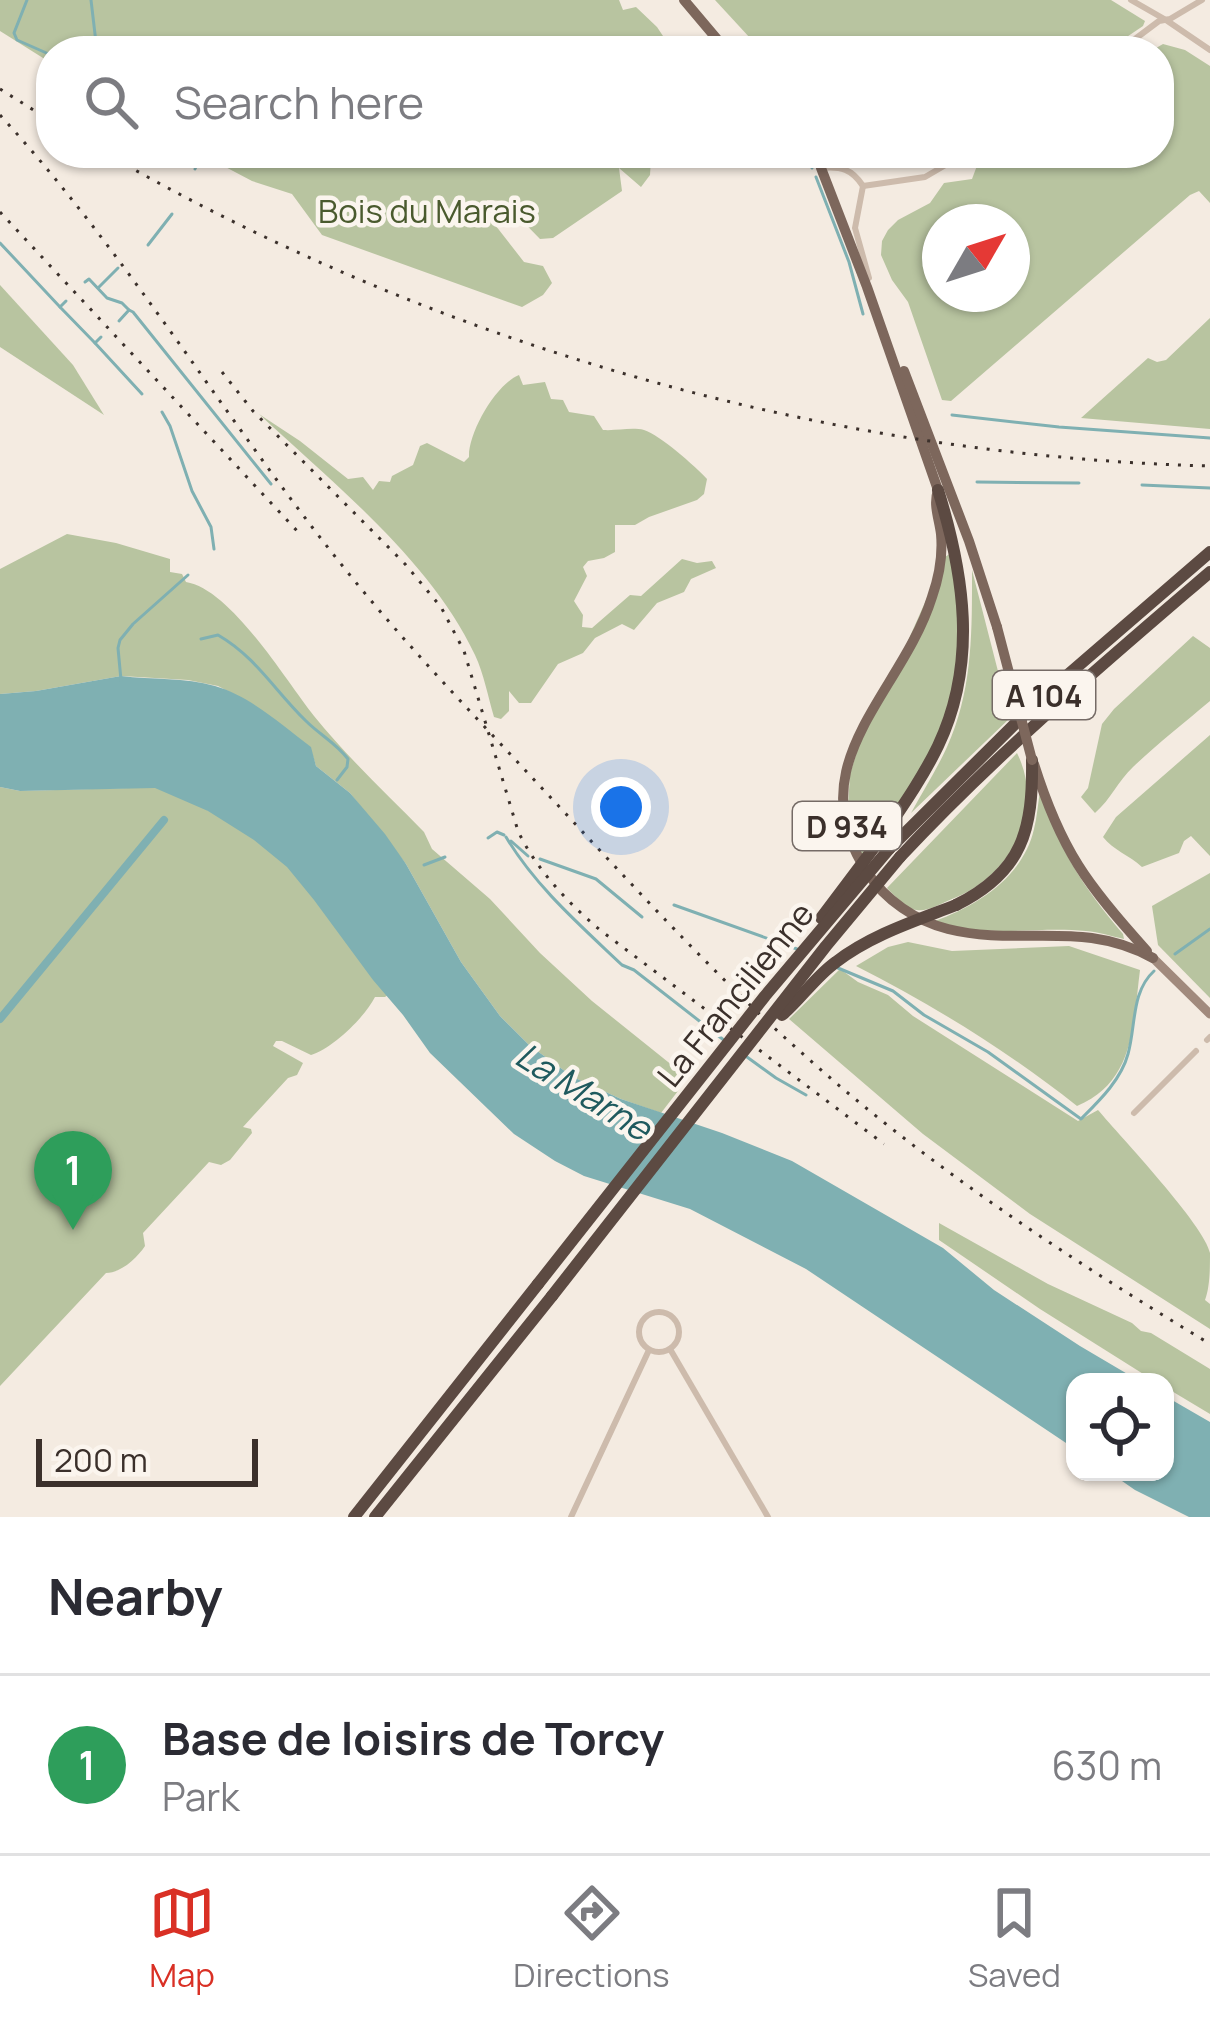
<!DOCTYPE html>
<style>
:root{--surface:#fff;--page:#f2f2f3;--text:#2b2b33;--muted:#7c7c81;--line:#e1e1e2;--accent:#d93025}
body{margin:0;font-family:Manrope,sans-serif;background:var(--page);color:var(--text)}
.controls{position:absolute;right:36px;bottom:36px;display:grid;overflow:hidden;border-radius:24px;box-shadow:0 3px 9px #0004}
.controls button{width:108px;height:108px;display:grid;place-items:center;padding:0;border:0;border-bottom:3px solid var(--line);background:var(--surface);color:var(--text);font:60px sans-serif}
.compass{position:absolute;left:922px;top:204px;width:108px;height:108px;border-radius:50%;background:var(--surface);box-shadow:0 3px 9px #0004;rotate:51deg}
.scale{position:absolute;left:36px;bottom:30px;width:222px;box-sizing:border-box;padding-left:12px;border:6px solid #3b302b;border-top:0;font-size:33px;line-height:42px;white-space:nowrap;color:#3b302b;-webkit-text-stroke:9px #fbf5ee;paint-order:stroke}
.you{position:absolute;left:621px;top:807px;width:42px;height:42px;margin:-30px;border:9px solid #fff;border-radius:50%;background:#1a73e8;box-shadow:0 0 0 18px #1a73e833}
.badge{display:grid;place-items:center;width:78px;height:78px;border-radius:50%;background:var(--accent);color:#fff;font-size:39px;font-weight:700}
.pin{position:absolute;translate:-50% -99px;filter:drop-shadow(0 3px 6px #0008)}
.pin::after{content:'';position:absolute;top:63px;width:42px;height:36px;background:inherit;clip-path:polygon(0 0,100% 0,50% 100%)}
.list{margin:0;padding:0;list-style:none}
h2{display:flex;justify-content:space-between;align-items:center;height:156px;margin:0;padding:0 48px;font-size:51px}
h2 small{font-size:39px;font-weight:400;color:var(--muted)}
.list li{display:grid;grid-template-columns:78px 1fr auto;gap:36px;align-items:center;box-sizing:border-box;height:180px;padding:0 48px;border-top:3px solid var(--line)}
.list b{display:block;font-size:45px;white-space:nowrap}
.list p{margin:0;font-size:39px;white-space:nowrap;color:var(--muted)}
.list em{font-size:39px;font-style:normal;color:var(--muted)}
.icon{flex:none;width:66px;height:66px;fill:none;stroke:currentColor;stroke-width:2;stroke-linecap:round;stroke-linejoin:round}
.map{position:relative;flex:none;width:1210px;height:1517px;overflow:hidden}
.search{position:absolute;background:var(--surface);box-shadow:0 3px 9px #0004;left:36px;right:36px;top:36px;height:132px;display:flex;align-items:center;gap:30px;box-sizing:border-box;padding:0 42px;border-radius:48px;color:var(--muted);font-size:45px}
.sheet{height:336px;background:var(--surface)}
nav{display:flex;justify-content:space-around;align-items:center;box-sizing:border-box;height:168px;border-top:3px solid var(--line);background:var(--surface);font-size:33px;color:var(--muted)}
nav a{display:grid;justify-items:center;gap:6px}
nav .on{color:var(--accent)}
.map>svg:first-child{display:block}
.green{fill:#b8c4a0;fill-rule:evenodd}
.water{fill:#7fb0b2}
.lines{fill:none;stroke-linecap:round;stroke-linejoin:round}
.stream{stroke:#7fb0b2;stroke-width:3}
.canal{stroke:#7fb0b2;stroke-width:8}
.minor{stroke:#cdbbac;stroke-width:6}
.secondary{stroke:#a18a7d;stroke-width:9}
.primary{stroke:#7d675c;stroke-width:10}
.motorway{stroke:#5c4a42;stroke-width:12}
.rail{stroke:#3b302b;stroke-width:3;stroke-dasharray:3 9;stroke-linecap:butt}
.primary-bridge{stroke:#7d675c;stroke-width:10}
.motorway-bridge{stroke:#5c4a42;stroke-width:12}
.labels{text-anchor:middle;dominant-baseline:central;stroke-width:9;stroke-linejoin:round;paint-order:stroke}
.shield{fill:#fbf5ee;stroke:#756b66;stroke-width:3}
.shield-label{font-size:30px;font-weight:bold;fill:#3b302b}
.park-label{font-size:33px;fill:#4a5a2e;stroke:#fbf5ee}
.street-label{font-size:33px;fill:#3b302b;stroke:#fbf5ee}
.water-label{font-size:36px;font-style:italic;fill:#1f5a5e;stroke:#fbf5ee}
</style>
<div class="map">
<svg width="1210" height="1517" viewBox="0 0 1210 1517">
<rect width="100%" height="100%" fill="#f4ebe1"/>
<g class="green">
<path d="M0,0h619l4,10 13,-3 21,20 16,24h-622v12l-51,-32z"/>
<path d="M715,0h396l34,21 -2,5 -37,25h-344z"/>
<path d="M1163,44l22,6 25,16v137l-11,-12 -9,4 -239,206 -9,-1 -34,-98 -16,-22 -11,-25 1,-14 6,-11 10,-10 32,-17 14,-20 28,-4 9,-24 4,-2h174v-102h-8zM940,222h72v72h-72z"/>
<path d="M199,153h446l6,6 -1,16 -9,12 -22,-19 3,23 -69,47 -13,1 -37,-38 -16,-1 -2,12 39,50 19,4 9,17 -9,12 -21,12 -200,-72 -30,-41 -40,-13z"/>
<path d="M0,285l73,80 31,50 -104,-68z"/>
<path d="M1210,318v111l-129,-11 67,-60 9,4 9,-2z"/>
<path d="M519,375l4,10 22,-3 6,17 12,1 6,12 25,4 9,14c14,1 28,-3 41,0 16,5 51,36 63,49l-3,15 -7,6 -48,17 -14,8h-20v27l-11,6 -16,3 -5,6 4,9 -13,25 9,14 -1,12 10,1 38,-33 11,1 41,-37 15,4 15,-2 4,7 -25,11 -7,13 -27,11 -23,27 -12,-6 -27,14 -12,15 -25,11 -27,39h-12l-10,-12v20l-8,8 -7,-2c-6,-20 -10,-43 -19,-62 -44,-94 -141,-171 -216,-241l41,27 48,38 15,-2 10,13 6,-9 11,1 2,-6 21,-11 7,-19 7,-3 37,19 5,-5c-1,-24 27,-73 50,-82z"/>
<path d="M67,534l49,9 54,16v13l12,2 4,8c45,7 100,99 128,134 33,41 73,78 110,116l8,17 58,50 50,54 52,48 96,77 -27,35 -40,-14 -48,-22 -44,-32 -29,-29 -39,-54 -55,-98 -56,-71 -34,-27 -6,-19 -67,-48 -25,-13 -30,-6 -67,-4 -85,15 -36,3v-125z"/>
<path d="M951,553c10,59 13,120 -10,177 -18,46 -52,88 -79,129l-14,-53 2,-32 10,-32 21,-40 64,-145z"/>
<path d="M972,570l38,148 -99,95c12,-22 26,-44 36,-66 26,-57 25,-117 25,-177z"/>
<path d="M1193,636l17,12v53c-26,22 -53,43 -77,66 -15,14 -22,32 -38,46l-14,-16 7,-9 14,-64 12,-15z"/>
<path d="M1210,735v121l-19,-20 -7,5 -5,12 -37,14c-13,-12 -29,-17 -39,-30l13,-20z"/>
<path d="M1017,753c29,58 -7,124 -65,146 -10,4 -25,13 -35,11 -11,-1 -23,-15 -30,-22z"/>
<path d="M0,787l20,4 145,-4 101,55 60,66 63,86 -4,3h-10c-10,20 -43,52 -64,58l-29,-14h-6l-3,5 30,17 -6,12 -9,3 -45,49 8,2 1,4 -22,27 -9,5 -12,-3 -66,71 2,13c-8,12 -24,27 -39,27l-106,113z"/>
<path d="M1040,791c20,60 43,96 83,143l1,5c-13,-3 -25,-7 -38,-8 -51,-5 -101,8 -151,-10 43,-16 88,-44 99,-92 3,-12 4,-26 6,-38z"/>
<path d="M1210,873v125l-52,-53 -6,-39z"/>
<path d="M908,942l44,9 117,-5 71,24c-7,54 -5,112 -63,136 -68,-54 -144,-101 -221,-140l32,-19z"/>
<path d="M840,969l18,13 30,13 25,21 165,105 20,-11c22,26 107,116 112,143 0,15 0,34 -5,47l5,4v25l-180,-115 -107,-80 -134,-115z"/>
<path d="M939,1223l109,61 84,39 9,8 10,2 59,36v45l-45,-27v-5h-9l-116,-73 -101,-69z"/>
</g>
<g class="water">
<path d="M121,676c31,4 64,1 94,10 35,10 67,39 96,61l5,19 34,27 35,41 21,30 55,98 39,54 29,29 44,32 48,22 101,34 70,28 151,87 51,42 86,56 61,36h-66v67l-269,-180 -116,-60 -106,-33 -29,-15 -41,-27 -84,-81 -27,-38 -30,-35 -59,-80 -27,-33 -33,-27 -46,-29 -53,-23 -135,3 -20,-4v-93l36,-3z"/>
<path d="M1165,1396l45,26v95h-21l-54,-27 -26,-18h56z"/>
</g>
<g class="lines">
<g class="stream">
<path d="M27,0l-13,33 3,7 34,15"/>
<path d="M91,0l6,51"/>
<path d="M803,153l5,8"/>
<path d="M811,165l1,3"/>
<path d="M195,169l4,-9"/>
<path d="M816,177l33,85 14,52"/>
<path d="M0,243l60,64"/>
<path d="M148,245l24,-31"/>
<path d="M85,282l4,-3 18,19 15,5 7,7 -10,11"/>
<path d="M99,287l19,-19"/>
<path d="M66,301l-6,6 35,36"/>
<path d="M129,310l4,2 138,172"/>
<path d="M101,337l-6,6 47,51"/>
<path d="M162,412l8,14 22,65 19,36 3,22"/>
<path d="M952,415l107,12 151,11"/>
<path d="M977,482l102,1"/>
<path d="M1142,485l68,3"/>
<path d="M201,639l17,-4c38,22 57,56 88,86 14,14 30,22 42,38l-1,8 -10,13"/>
<path d="M121,680l-3,-32 2,-8 13,-16 55,-49"/>
<path d="M506,837c30,50 74,88 116,128l12,5 91,71"/>
<path d="M488,838l9,-6 7,3"/>
<path d="M511,841l17,15"/>
<path d="M540,859l56,20 46,38"/>
<path d="M424,865l21,-8"/>
<path d="M674,905l123,44"/>
<path d="M1175,954l35,-25"/>
<path d="M838,968l55,23 31,24 64,37 93,67c18,-18 40,-39 47,-65 8,-28 3,-62 26,-83"/>
<path d="M747,1057l29,21 30,17"/>
</g>
<path class="canal" d="M0,1019l164,-199"/>
<g class="minor">
<path d="M1131,0l35,20 44,30"/>
<path d="M1119,51l40,-30 11,-2 32,-19"/>
<path d="M821,168c20,-2 31,1 42,18"/>
<path d="M863,186l62,-9 41,-24"/>
<path d="M863,186l-8,42 14,50"/>
<path d="M1207,1040l3,-3"/>
<path d="M1134,1113l62,-62"/>
<circle cx="659" cy="1332" r="20"/>
<path d="M670,1349l98,168"/>
<path d="M571,1517l78,-167"/>
</g>
<path class="secondary" d="M1153,958l57,56"/>
<g class="primary">
<path d="M684,0l43,51"/>
<path d="M821,168l46,119 71,203c-5,15 1,28 3,44 2,22 -2,43 -9,63 -30,97 -136,166 -65,275 18,28 49,49 81,57 72,18 134,-10 205,29"/>
<path d="M904,371l65,170 28,86"/>
<path d="M1034,764c27,86 53,121 113,187"/>
</g>
<g class="motorway">
<path d="M879,841c21,-31 43,-62 59,-95 40,-84 26,-172 0,-256"/>
<path d="M889,849l152,-151 169,-146"/>
<path d="M900,857c96,-103 204,-194 310,-285"/>
<path d="M956,905c67,-33 77,-76 76,-145"/>
<path d="M354,1517l184,-233"/>
<path d="M375,1517l177,-221"/>
</g>
<g class="rail">
<path d="M0,89l51,32"/>
<path d="M0,115c129,141 225,305 345,454 60,75 128,145 193,215 89,95 176,192 274,278 122,108 258,197 398,282"/>
<path d="M105,153c333,192 721,303 1105,313"/>
<path d="M0,212l299,321"/>
<path d="M222,372l31,39 152,153 36,43 23,44 54,180c18,38 50,72 82,99l284,214"/>
</g>
<path class="primary-bridge" d="M997,627l35,133"/>
<g class="motorway-bridge">
<path d="M821,918l58,-77"/>
<path d="M782,1015c19,-16 33,-38 54,-53 35,-27 79,-41 120,-57"/>
<path d="M538,1284l227,-288 124,-147"/>
<path d="M552,1296l274,-350 74,-89"/>
</g>
</g>
<g class="labels">
<g class="shield">
<rect x="993" y="671" width="102" height="48" rx="9"/>
<rect x="793" y="802" width="108" height="48" rx="9"/>
</g>
<g class="shield-label">
<text x="1044" y="695">A 104</text>
<text x="847" y="826">D 934</text>
</g>
<g class="park-label">
<text x="427" y="210">Bois du Marais</text>
</g>
<g class="street-label">
<text transform="translate(735 994) rotate(-51)">La Francilienne</text>
</g>
<g class="water-label">
<text transform="translate(584 1091) rotate(32)">La Marne</text>
</g>
</g>
</svg>
<div class="controls">
<button><svg class="icon" aria-label="locate" viewBox="0 0 24 24"><circle cx="12" cy="12" r="6"/><path d="M12 2v4M12 18v4M2 12h4M18 12h4"/></svg></button>
</div>
<svg class="compass" viewBox="-18 -18 36 36"><path d="M0-13l5 13h-10z" fill="#e53935"/><path d="M0 13l5-13h-10z" fill="#7c7c81"/></svg>
<div class="scale">200 m</div>
<div class="you"></div>
<div class="pin badge" style="left:73px;top:1230px;background:#2e9e5b">1</div>
<div class="search"><svg class="icon" aria-label="search" viewBox="0 0 24 24"><circle cx="10" cy="10" r="6"/><path d="M15 15l6 6"/></svg>Search here</div>
</div>
<section class="sheet">
<h2>Nearby<small></small></h2>
<ul class="list">
<li><span class="badge" style="background:#2e9e5b">1</span><div><b>Base de loisirs de Torcy</b><p>Park</p></div><em>630 m</em></li>
</ul>
</section>
<nav>
<a class="on"><svg class="icon" aria-label="map" viewBox="0 0 24 24"><path d="M3 6l6-2 6 2 6-2v14l-6 2-6-2-6 2zM9 4v14M15 6v14"/></svg>Map</a>
<a><svg class="icon" aria-label="directions" viewBox="0 0 24 24"><path d="M12 3l9 9-9 9-9-9zM9 14v-3h6M13 9l2 2-2 2"/></svg>Directions</a>
<a><svg class="icon" aria-label="saved" viewBox="0 0 24 24"><path d="M7 4h10v16l-5-4-5 4z"/></svg>Saved</a>
</nav>
